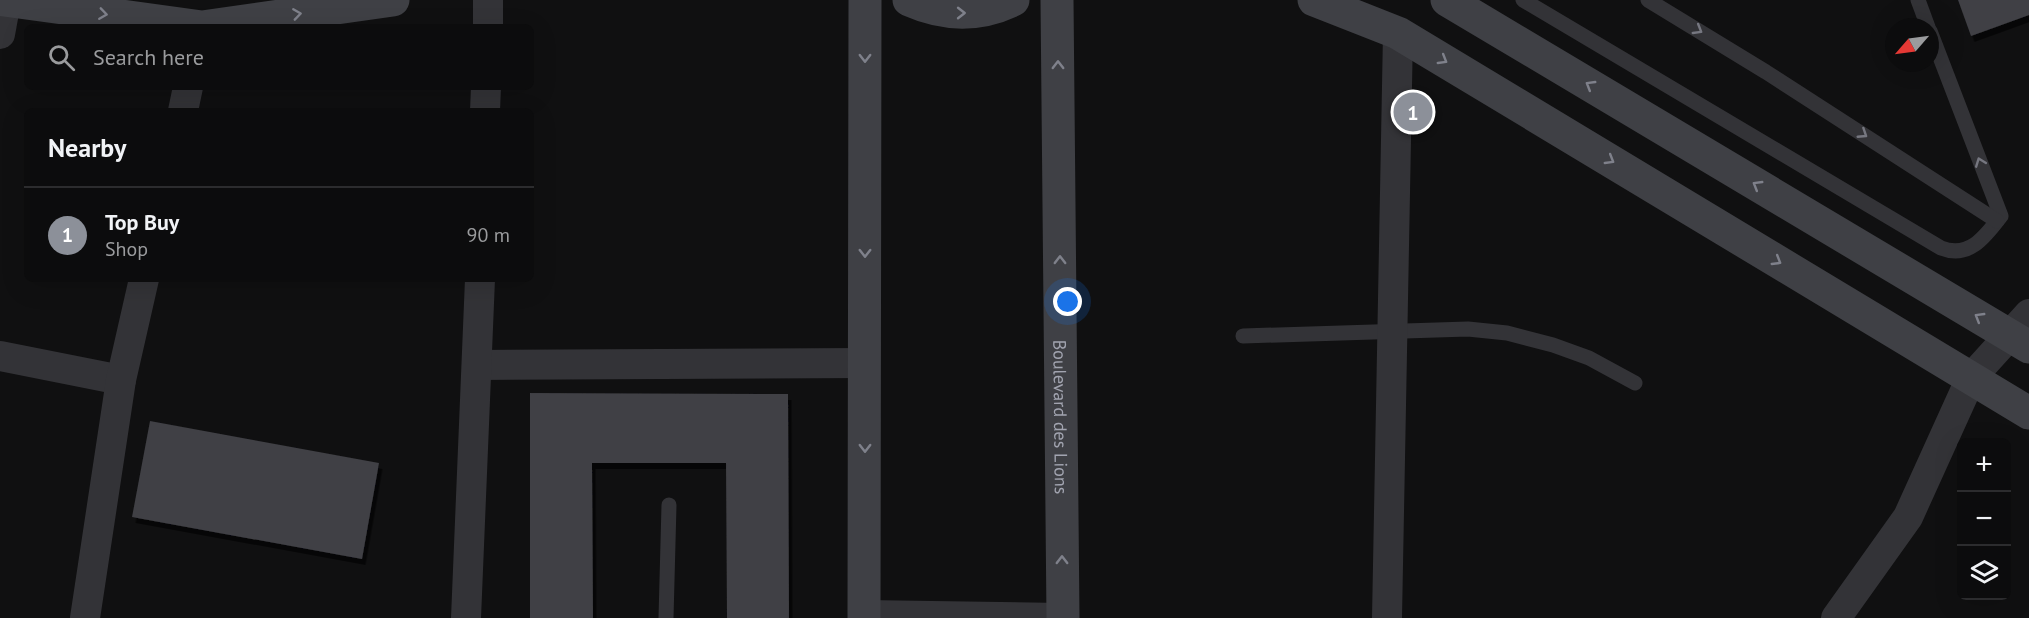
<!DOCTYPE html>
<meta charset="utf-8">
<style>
:root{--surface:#0c0c0d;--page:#151516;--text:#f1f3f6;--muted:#9a9b9d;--line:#2c2c2e;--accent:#8c9099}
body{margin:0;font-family:"PT Sans",sans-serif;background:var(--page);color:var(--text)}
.controls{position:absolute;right:18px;bottom:18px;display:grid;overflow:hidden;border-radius:9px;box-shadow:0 6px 24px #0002}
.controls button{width:54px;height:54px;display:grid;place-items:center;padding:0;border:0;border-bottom:2px solid var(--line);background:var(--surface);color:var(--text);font:30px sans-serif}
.compass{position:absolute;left:1885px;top:18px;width:54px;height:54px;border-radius:50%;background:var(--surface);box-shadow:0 6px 24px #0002;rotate:242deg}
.you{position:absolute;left:1068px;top:302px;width:21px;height:21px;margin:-15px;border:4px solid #fff;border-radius:50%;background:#1a73e8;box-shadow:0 0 0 9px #1a73e833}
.badge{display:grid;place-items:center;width:39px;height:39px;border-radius:50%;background:var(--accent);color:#fff;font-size:20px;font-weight:700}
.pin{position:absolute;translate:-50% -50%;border:3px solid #fff;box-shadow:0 2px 6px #0006}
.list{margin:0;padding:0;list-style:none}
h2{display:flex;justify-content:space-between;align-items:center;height:78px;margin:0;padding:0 24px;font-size:26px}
h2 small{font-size:20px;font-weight:400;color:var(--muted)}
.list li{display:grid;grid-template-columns:39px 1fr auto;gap:18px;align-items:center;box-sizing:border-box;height:96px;padding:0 24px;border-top:2px solid var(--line)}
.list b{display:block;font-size:22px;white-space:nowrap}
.list p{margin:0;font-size:20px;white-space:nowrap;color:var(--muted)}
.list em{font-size:20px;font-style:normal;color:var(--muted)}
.icon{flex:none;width:33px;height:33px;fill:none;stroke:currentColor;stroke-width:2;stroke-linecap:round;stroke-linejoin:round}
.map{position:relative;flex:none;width:2029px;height:618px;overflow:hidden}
.search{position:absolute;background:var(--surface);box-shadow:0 6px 24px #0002;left:24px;top:24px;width:510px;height:66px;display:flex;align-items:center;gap:15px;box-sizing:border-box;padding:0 21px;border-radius:9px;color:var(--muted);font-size:22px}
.panel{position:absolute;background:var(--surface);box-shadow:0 6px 24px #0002;left:24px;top:108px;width:510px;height:174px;border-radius:9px}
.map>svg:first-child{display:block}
.building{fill:#3f3f44;filter:url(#shadow)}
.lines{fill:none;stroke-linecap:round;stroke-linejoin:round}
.service{stroke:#333337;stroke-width:15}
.minor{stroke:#333337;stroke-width:30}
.secondary{stroke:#3f4045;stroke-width:33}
.oneway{stroke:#7f818b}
.oneway2{stroke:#767780}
.labels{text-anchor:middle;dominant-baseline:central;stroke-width:6;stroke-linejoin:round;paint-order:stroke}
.street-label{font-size:18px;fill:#a2a4b0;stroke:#0b0b0c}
</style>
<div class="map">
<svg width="2029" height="618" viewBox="0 0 2029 618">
<defs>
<filter id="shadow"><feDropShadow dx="3.5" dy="6" stdDeviation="0" flood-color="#0009"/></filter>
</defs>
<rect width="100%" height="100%" fill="#101011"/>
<g class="building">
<path d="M1958,0h71v15l-58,21z"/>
<path d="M530,393l258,1 1,224h-62l-1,-155h-134l1,155h-63z"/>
<path d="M150,421l229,42 -17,96 -230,-42z"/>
</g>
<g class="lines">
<g class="service">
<path d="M1523,0l418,248c28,11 44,-11 60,-32l-71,-185"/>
<path d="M1648,0l118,72 231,149"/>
<path d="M1918,0l10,27"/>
<path d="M1243,336l225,-7 39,4 46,12 36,13 46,25"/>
<path d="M666,618l3,-113"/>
</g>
<g class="minor">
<path d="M488,27v-27"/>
<path d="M0,34l6,-33"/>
<path d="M183,111l5,-24"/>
<path d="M485,111l1,-24"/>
<path d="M0,356l121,24"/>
<path d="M478,365l387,-2"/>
<path d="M864,615l198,3"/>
<path d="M85,618l36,-238 23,-101"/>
<path d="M466,618l14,-339"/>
<path d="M1387,618l11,-585"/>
<path d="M1836,618l72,-101 63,-139 58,-64"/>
</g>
<g class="secondary">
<path d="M4,0l198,27 191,-27"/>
<path d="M909,0c36,16 69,17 104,0"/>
<path id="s1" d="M1057,0l6,618"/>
<path d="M1314,0l84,33 631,380"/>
<path d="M1447,0l582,347"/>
<path d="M864,618l1,-618"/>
</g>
</g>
<defs><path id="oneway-chevron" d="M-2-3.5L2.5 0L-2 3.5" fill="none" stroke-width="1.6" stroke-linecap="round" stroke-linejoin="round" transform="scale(1.5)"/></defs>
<g class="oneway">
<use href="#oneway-chevron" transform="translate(961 13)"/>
<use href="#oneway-chevron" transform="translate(103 14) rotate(8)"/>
<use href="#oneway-chevron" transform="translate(297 14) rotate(-8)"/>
<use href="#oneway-chevron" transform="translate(865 58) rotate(90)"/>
<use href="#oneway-chevron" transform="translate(1443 60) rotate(31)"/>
<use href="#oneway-chevron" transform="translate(1058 65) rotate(-90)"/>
<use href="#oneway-chevron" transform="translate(1590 85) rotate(-149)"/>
<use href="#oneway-chevron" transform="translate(1610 160) rotate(31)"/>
<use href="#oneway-chevron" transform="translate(1757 185) rotate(-149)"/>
<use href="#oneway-chevron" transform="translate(865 253) rotate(90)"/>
<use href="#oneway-chevron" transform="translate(1060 260) rotate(-90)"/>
<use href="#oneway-chevron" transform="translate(1777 261) rotate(31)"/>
<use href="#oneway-chevron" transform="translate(1979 317) rotate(-149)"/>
<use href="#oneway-chevron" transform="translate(865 448) rotate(90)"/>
<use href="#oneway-chevron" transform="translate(1062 560) rotate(-90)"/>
</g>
<g class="oneway2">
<use href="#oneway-chevron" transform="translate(1698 30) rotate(31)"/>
<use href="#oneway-chevron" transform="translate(1863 134) rotate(33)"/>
<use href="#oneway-chevron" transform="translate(1980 162) rotate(-111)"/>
</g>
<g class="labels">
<g class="street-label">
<text stroke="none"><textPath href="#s1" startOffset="417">Boulevard des Lions</textPath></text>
</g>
</g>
</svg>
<div class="controls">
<button>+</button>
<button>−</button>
<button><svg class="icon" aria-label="layers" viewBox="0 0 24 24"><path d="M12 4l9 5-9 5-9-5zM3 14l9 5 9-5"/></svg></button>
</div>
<svg class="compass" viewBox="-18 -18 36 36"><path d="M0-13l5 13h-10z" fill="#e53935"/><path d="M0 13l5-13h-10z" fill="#9a9b9d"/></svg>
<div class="you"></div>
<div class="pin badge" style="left:1413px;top:112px">1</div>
<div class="search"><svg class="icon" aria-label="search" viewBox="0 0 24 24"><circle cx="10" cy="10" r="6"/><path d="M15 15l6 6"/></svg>Search here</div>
<section class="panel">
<h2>Nearby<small></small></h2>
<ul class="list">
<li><span class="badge">1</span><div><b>Top Buy</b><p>Shop</p></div><em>90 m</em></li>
</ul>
</section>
</div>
